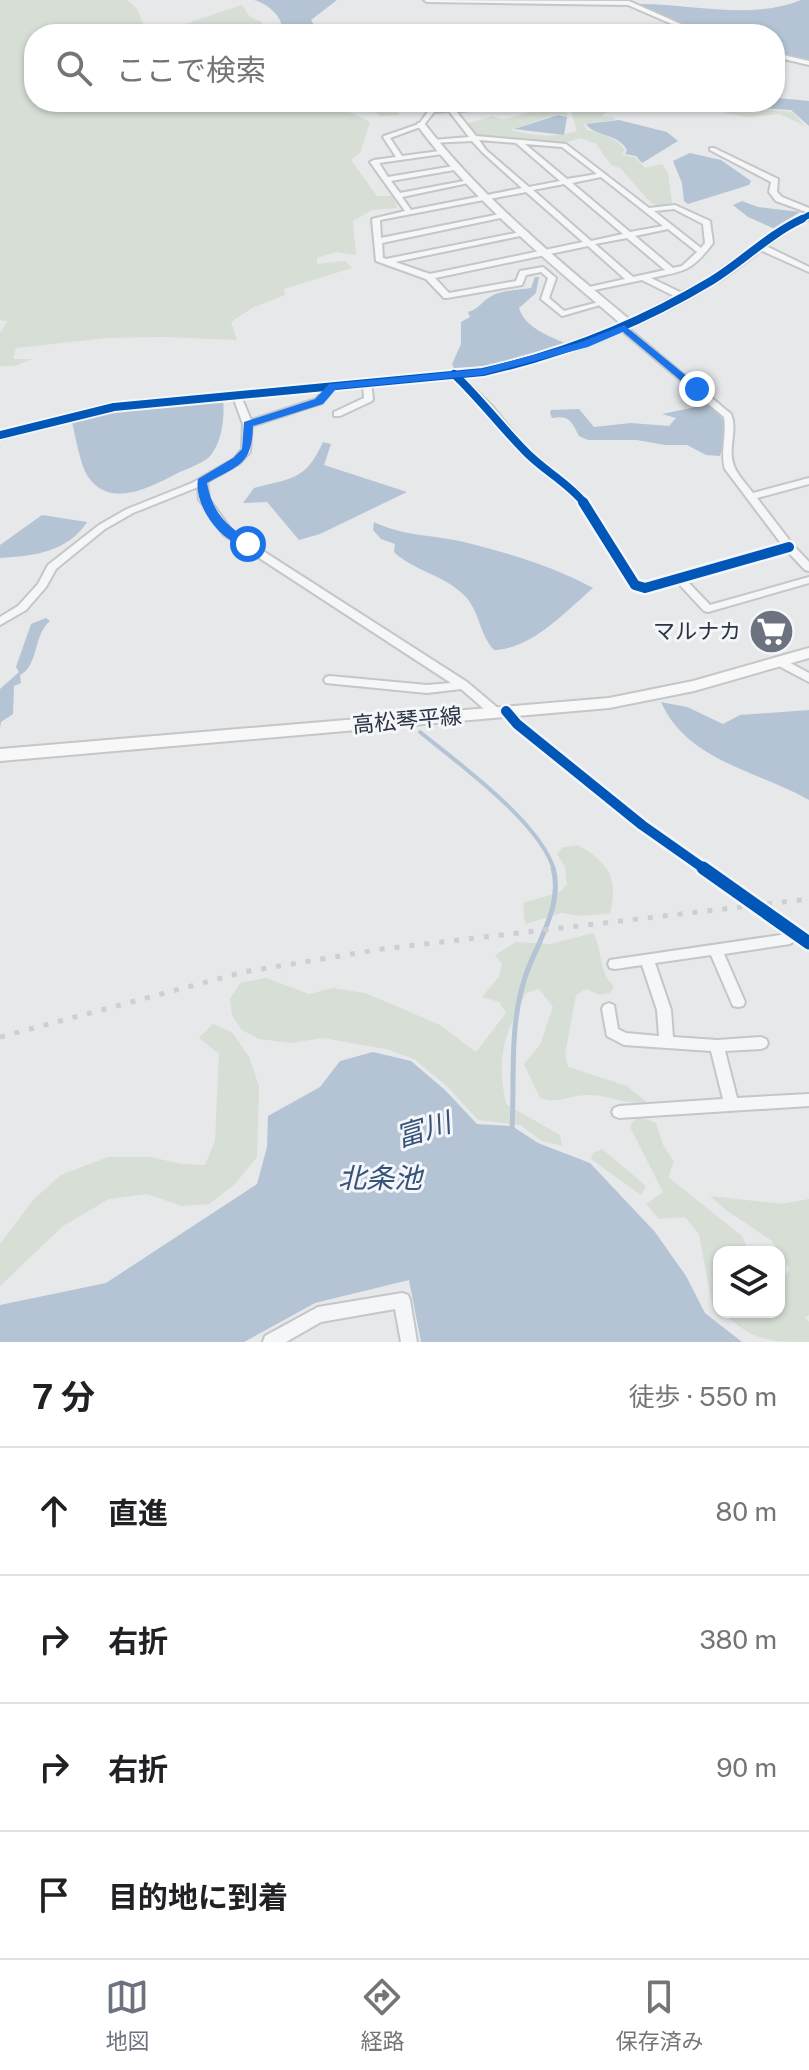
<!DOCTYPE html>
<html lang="ja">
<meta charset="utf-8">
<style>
:root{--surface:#fff;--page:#f6f6f6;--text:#202124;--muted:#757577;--line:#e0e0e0;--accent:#6c737f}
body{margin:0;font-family:"Public Sans","Noto Sans JP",sans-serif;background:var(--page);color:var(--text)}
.controls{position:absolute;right:24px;bottom:24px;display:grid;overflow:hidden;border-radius:16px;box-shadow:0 2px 6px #0004}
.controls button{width:72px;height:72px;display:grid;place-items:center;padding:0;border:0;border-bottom:2px solid var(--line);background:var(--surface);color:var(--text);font:40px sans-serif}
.stop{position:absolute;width:24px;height:24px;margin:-18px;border:6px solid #1a73e8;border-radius:50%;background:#fff}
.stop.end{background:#1a73e8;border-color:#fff;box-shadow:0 2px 8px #0008}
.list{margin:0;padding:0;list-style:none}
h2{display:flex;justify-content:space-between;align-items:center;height:104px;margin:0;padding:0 32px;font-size:34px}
h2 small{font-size:26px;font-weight:400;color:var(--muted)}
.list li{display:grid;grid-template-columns:52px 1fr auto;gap:24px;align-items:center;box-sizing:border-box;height:128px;padding:0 32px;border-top:2px solid var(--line)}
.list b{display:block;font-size:30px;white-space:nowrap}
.list em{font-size:26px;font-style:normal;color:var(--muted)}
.icon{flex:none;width:44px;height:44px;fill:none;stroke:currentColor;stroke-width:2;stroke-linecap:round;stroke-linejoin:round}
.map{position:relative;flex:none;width:809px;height:1342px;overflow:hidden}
.search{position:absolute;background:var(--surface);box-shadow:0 2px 6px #0004;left:24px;right:24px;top:24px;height:88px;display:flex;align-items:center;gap:20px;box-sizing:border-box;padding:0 28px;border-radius:32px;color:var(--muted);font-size:30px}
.sheet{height:616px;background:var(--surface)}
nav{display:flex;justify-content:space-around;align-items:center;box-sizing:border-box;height:112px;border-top:2px solid var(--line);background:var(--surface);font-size:22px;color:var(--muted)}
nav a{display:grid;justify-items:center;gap:4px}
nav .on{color:var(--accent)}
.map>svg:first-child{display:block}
.green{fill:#d6ded6}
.water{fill:#b4c4d5}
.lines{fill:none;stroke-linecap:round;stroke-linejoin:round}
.stream-far1{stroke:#b4c4d5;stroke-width:4}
.stream{stroke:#b4c4d5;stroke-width:5}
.minor-casing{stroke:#c4c6c8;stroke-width:4}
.tertiary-casing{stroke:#c4c6c8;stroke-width:4}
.secondary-casing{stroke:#c4c6c8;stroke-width:4}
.minor{fill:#f5f6f7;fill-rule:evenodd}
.tertiary{fill:#f5f6f7;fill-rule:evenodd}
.secondary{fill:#f8f8f8;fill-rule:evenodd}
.rail{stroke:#cecfd2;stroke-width:5;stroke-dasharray:5 10;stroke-linecap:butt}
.cycleway-far3-casing{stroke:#f4f6f9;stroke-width:9}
.cycleway-far2-casing{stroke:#f4f6f9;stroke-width:12}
.cycleway-far1-casing{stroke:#f4f6f9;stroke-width:15}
.cycleway-casing{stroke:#f4f6f9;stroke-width:18}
.cycleway-far3{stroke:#0057b8;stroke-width:6}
.cycleway-far2{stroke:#0057b8;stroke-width:8}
.cycleway-far1{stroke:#0057b8;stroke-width:10}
.cycleway{stroke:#0057b8;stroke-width:13}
.route{fill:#1a73e8}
.labels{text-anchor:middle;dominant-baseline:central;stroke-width:6;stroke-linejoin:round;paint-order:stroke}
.poi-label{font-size:22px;fill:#2b3445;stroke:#f4f6f9;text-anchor:end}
.street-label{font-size:22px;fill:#2b3445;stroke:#f4f6f9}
.near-water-label{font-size:28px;font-style:italic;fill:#34527a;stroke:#f4f6f9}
</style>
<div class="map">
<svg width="809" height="1342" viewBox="0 0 809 1342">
<rect width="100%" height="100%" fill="#e6e8ea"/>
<g class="green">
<path d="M0,0h127l10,9 8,19 22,2 75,-25 8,12 12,5 -1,8 -7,4h-220v68h363l2,13 -18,1 -19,-11 -15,6 23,11 -10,31 -9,7 26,36h16l4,12 -25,2 -19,11 3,34 -20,-3 -19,6v6l28,-3 7,7 -68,21 1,6 -33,13 -21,14 6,18 -75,-3 -56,1 -90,10 -3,11h19l-17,7h-15v-33l8,-12 -8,-1z"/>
<path d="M381,25l30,9h-106v-3l21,-5z"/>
<path d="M563,102h17l5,8h10l-2,-8 11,1 5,8 -7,5 12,1 1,3 -31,4 3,6c14,3 30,8 38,20l-3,5 13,2 10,11 17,-4 6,9 4,30 -13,3 -8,-3 -31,-35 -9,-3 -15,-21 -15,-6 -17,5 -83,-6 -14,-13 25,-8c15,8 31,-4 46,-6 9,-2 19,0 28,2l3,4 -12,-2 -47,16c21,5 47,9 67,1l-6,-20 4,-4z"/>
<path d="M700,102h34l19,6 39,4 13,14 -25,-12 -31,3 -24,-4z"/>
<path d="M578,845c30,18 41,32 32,68l-28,3 -21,-3 -36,11 -2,-21 37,-11 7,-8 -2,-17 -8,-13 6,-7z"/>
<path d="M593,933c11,19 3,34 21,54l-4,6 -11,2 -13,-6 -10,6 -11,59 3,13 59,19 20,16c-26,3 -36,-7 -57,-7 -19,-1 -33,10 -50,3l-16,-34 16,-19 13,-38 -14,-18 -13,4c-22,45 -30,61 -20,111l54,31 2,11 -20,-5 -22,-16 -42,-5 -30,-33 -34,-28 -28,-10 -63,-11 -32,5 -32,-4 -17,-9 -10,-15 -2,-16 10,-16 26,-5 43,16 24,-6 32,5 75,32 36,27 30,-39 -7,-11 -17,-5 17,-20 3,-13 -7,-9 21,-13 34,2z"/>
<path d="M213,1024l19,8 17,25 10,29 -2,71 -22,27 -26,20 -27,2 -35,-12 -38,5 -46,27 -63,60v-42l34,-45 27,-24 47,-18h42l32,7 23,1 10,-24 4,-87 -20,-16z"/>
<path d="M637,1116l19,7 7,22 11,17 -6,15 74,59 7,16h-30v58l-7,-6 -13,-70 -14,-17 -26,2 -13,-15 17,-12 -33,-65z"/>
<path d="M602,1149l44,37 -5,9 -50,-36 2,-6z"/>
<path d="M710,1196l72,8 27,-5v116l-4,3 4,4v20c-42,0 -55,-1 -87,-30h57v-36l5,1 6,-8 -18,-28 -46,-31z"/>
</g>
<g class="water">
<path d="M254,0h83l-26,20 3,5c-9,9 -18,11 -31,8 0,-16 -14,-29 -29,-33z"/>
<path d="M801,0h8v61l-34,-9v-18h-67l-72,-30c55,-1 112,17 165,-4z"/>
<path d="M778,98l31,3v25l-18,-16 -32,-2 -22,-6h38z"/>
<path d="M558,115l9,2 -3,18 -50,-6z"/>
<path d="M619,120l48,12 11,9 -36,22 -6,-7 -11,-2 2,-4c-9,-17 -32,-13 -41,-26z"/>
<path d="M690,153l31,7 30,21 -2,4 -61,19 -4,-3 -2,-18 -9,-22z"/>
<path d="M742,201l16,6 42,5 -25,17 -27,-12 -15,-12z"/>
<path d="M535,277h4l-3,16 -17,15c6,20 30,28 48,36l-78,22 -35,2 -2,-4 9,-20v-22l9,-5 -2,-5c11,-3 13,-10 22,-15 11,-7 28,-7 41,-9z"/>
<path d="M223,399c2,18 -1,46 -15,59 -8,6 -19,10 -28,14 -26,13 -68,38 -91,6 -9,-12 -14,-45 -18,-60l56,-9z"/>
<path d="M710,404c18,17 18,28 10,52l-14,-1 -19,-10h-22l-28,-5h-49l-9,-4c-8,-15 -9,-21 -27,-18l-2,-5 1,-3 28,-1 15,18 37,-4 38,3 7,-8 -14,-4z"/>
<path d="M323,442l8,2 -7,21 83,27 -87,42 -21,6 -32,-38 -24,1 11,-15c36,-10 51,-6 69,-46z"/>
<path d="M42,515l45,7c-19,30 -54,34 -87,36v-13z"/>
<path d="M374,522c28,14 60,13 90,20 44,11 89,24 129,46 -28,24 -61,61 -99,62 -15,-16 -14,-39 -30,-55 -20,-20 -50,-24 -70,-43l1,-8 -14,-5 -8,-9z"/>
<path d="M46,618l4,3c-17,14 -11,44 -30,54l1,8 -7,3 -1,28 -12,8 -1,6v-39l19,-17 -3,-5 15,-43z"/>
<path d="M661,702l26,5 36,17 17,-9 69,-5v90c-51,-29 -122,-39 -148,-98z"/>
<path d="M373,1052l38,9 34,29 32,34 35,2 26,17 52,20 65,69 31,44 19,37 37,29h-321l-12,-62 -94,23 -71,39h-244v-37l106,-22 151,-99 10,-37 1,-31 52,-29 20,-26z"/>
</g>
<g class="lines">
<path class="stream-far1" d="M420,732c38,31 121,91 134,138"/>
<path class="stream" d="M512,1130c3,-54 -4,-109 16,-161 12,-30 35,-67 25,-101"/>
<defs>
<g id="minor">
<path d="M424,0l205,1 74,33h-8l-67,-29 -201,-3z"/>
<path d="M775,53l34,8v4l-34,-8z"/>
<path d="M539,103l2,1v2l-85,5 20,25 90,8 83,64 26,-3 35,16 3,22c-22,29 -29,28 -62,35l35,17v4h-6l-38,-19 -57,12v-4l40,-9 -37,-33 -153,32 14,15 67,-12 4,-10 23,-4 13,11 -7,20 15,13 39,-10 4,2 -45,13 -21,-17 7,-21 -7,-6 -15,3 -4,10 -75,13h-3l-18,-19 -50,-18 -4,-42 33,-8 -35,-49 4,-2 22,-3 -13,-20 1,-1 35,-12 11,-15c7,-2 13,-2 19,-4l4,2zM449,111l20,26 -36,3 -2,1v2l41,-2 10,11 40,36 -111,22 -9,-13 71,-15 -4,-2 -69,13 -9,-12 63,-11 4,-2 -4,-2 -66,11 -9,-14 63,-9v-2l-2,-1 -38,5 -12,-18 33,-12 11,-14zM479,140l37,3 44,38 -31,6 -43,-37zM525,144l37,3 35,27 -30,5zM601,177l62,49 -33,6 -58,-49zM564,184l59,50 -32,7 -58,-51zM526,192l57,50 -153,32 -35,-12 130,-27 4,-2 -4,-2 -139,28 -3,-1 -1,-15 123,-26 4,-2 -4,-2 -124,25 -1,-18zM674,209l29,15 2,19 -4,5 -47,-37zM668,229l29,23 -15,14 -9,2 -38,-32zM627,238l38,32 -32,7 -38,-33z"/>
<path d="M710,148h4l64,31 -1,13 5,5 27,11v5l-33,-12 -7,-9 2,-10 -61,-32z"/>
<path d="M758,245h6l45,22v5l-51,-23z"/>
<path d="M624,325l107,89c7,17 -4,35 3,52 4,10 13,19 19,27l56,-15v6l-52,14 36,47 16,17v9l-4,-1 -18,-19 -101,29 24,25 99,-28v6l-101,29 -4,-1 -27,-29 -32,9 -14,-4 -43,-72 -15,-20 -52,-42 -35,-43 -36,-36 1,-2h6l35,34 35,43 52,42 18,23 42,69 6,2 138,-39 -58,-77c-5,-17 2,-34 -1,-52l-103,-87v-4z"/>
<path d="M367,380l4,3 2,16 -1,2 -32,15h-6v-4l30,-14 -1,-15z"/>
<path d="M332,383l4,3 -14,17 -70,23 -2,26 -10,11 -33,19 2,17 23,32 235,151 32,27 2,3 -2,3h-8l-30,-26 -34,4 -101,-10 -2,-3 2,-3 4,-1 97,9 24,-2 -227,-148 -25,-36 -1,-12 -65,26 -28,16 -49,40 -10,18 -20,23 -26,15v-8l18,-11 20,-22 10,-19 51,-40 28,-16 65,-26 42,-24 8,-10 1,-25 -11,-30 1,-2h6l1,2 11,26 65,-21 13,-15z"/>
<path d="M779,657l30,16v9l-34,-18 -1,-3z"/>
<path d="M506,707l4,1 11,13 125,101 163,114v12l-13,-8 -6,4 -66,10 21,48 -2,4 -5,1 -5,-1 -22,-51 -56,8 16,47 2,27 44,3 44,-3 5,2 2,4 -2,4 -5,2 -36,2 12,47 72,-4v12l-190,12 -5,-2 -2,-4 2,-4 5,-2 104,-7 -12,-48 -87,-6 -17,-9 -5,-27 2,-4 5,-2 5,2 4,24 8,4 33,3 -2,-26 -15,-45 -27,4 -5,-1 -2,-4 2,-4 177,-26 -149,-106 -125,-101 -13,-16z"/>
<path d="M402,1293l6,2 2,5 7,42h-16l-6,-33 -74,13 -35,20h-23l2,-6 53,-29z"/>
</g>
<path id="tertiary" d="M418,123h6c59,76 133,136 206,197l79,-42 71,-51 29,-15v7c-33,16 -59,42 -90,62 -74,46 -151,75 -236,94l-369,35 -114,29v-8l114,-27 369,-35 57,-15 81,-30c-72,-62 -147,-122 -204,-199z"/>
<path id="secondary" d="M809,648v10l-115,33 -85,17 -609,53v-12l609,-51 84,-17z"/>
</defs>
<use href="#minor" class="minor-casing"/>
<use href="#tertiary" class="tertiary-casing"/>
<use href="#secondary" class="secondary-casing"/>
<use href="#minor" class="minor"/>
<use href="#tertiary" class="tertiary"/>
<use href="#secondary" class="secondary"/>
<path class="rail" d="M0,1037l244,-65 138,-23 427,-50"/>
<defs>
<path id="cycleway-far3" d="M798,221l11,-6"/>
<g id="cycleway-far2">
<path d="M454,374c25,24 45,50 69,75 19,21 45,33 62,55"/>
<path d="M0,435l114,-28 369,-35c81,-18 156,-48 228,-91 31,-19 57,-46 91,-62"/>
</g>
<g id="cycleway-far1">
<path d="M583,502l52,83 10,3 144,-41"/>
<path d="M506,711l11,13 125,101 64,45"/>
</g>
<path id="cycleway" d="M703,868l106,75"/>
</defs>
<use href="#cycleway-far3" class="cycleway-far3-casing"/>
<use href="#cycleway-far2" class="cycleway-far2-casing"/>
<use href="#cycleway-far1" class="cycleway-far1-casing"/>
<use href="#cycleway" class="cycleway-casing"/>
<use href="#cycleway-far3" class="cycleway-far3"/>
<use href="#cycleway-far2" class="cycleway-far2"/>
<use href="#cycleway-far1" class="cycleway-far1"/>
<use href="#cycleway" class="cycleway"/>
</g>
<path class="route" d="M624,325l76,62v4h-7l-70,-59 -35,15 -105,28 -147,14 -13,15 -70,22c-1,39 -14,39 -46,57 5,29 20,45 46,58v5c-30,3 -60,-41 -55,-67l35,-21 9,-9 2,-27 71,-23 14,-15 153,-15 99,-27z"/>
<defs>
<symbol id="supermarket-disc" viewBox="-11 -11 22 22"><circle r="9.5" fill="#6c737f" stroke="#f4f6f9"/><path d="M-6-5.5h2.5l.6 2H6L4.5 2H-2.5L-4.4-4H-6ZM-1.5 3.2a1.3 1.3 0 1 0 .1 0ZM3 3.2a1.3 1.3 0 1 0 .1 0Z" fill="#fff"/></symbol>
</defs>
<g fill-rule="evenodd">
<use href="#supermarket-disc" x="746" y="606" width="51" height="51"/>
</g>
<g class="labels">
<g class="poi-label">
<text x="741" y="631">マルナカ</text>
</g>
<g class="street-label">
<text transform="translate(407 720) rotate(-5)">高松琴平線</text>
</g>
<g class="near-water-label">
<text transform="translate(423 1129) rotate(-17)">富川</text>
<text x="380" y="1177">北条池</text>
</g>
</g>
</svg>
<div class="controls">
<button><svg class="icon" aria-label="layers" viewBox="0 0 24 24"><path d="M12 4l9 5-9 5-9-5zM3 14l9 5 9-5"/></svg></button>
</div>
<div class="stop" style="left:248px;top:544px"></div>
<div class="stop end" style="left:697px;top:389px"></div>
<div class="search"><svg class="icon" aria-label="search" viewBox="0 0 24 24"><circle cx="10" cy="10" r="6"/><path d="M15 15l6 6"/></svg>ここで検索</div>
</div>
<section class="sheet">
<h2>7 分<small>徒歩 · 550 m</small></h2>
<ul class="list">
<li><svg class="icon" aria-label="ahead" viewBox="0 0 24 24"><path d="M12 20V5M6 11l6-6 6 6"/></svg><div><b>直進</b></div><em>80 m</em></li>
<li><svg class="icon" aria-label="right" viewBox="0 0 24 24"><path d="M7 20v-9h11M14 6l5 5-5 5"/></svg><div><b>右折</b></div><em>380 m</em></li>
<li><svg class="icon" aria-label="right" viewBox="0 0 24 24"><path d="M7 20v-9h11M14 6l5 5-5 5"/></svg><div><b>右折</b></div><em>90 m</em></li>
<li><svg class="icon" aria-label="arrive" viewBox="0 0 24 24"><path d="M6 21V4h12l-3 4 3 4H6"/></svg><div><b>目的地に到着</b></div></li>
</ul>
</section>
<nav>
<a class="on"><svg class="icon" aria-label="map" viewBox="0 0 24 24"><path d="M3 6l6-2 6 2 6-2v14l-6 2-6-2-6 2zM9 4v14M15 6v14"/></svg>地図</a>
<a><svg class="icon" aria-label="directions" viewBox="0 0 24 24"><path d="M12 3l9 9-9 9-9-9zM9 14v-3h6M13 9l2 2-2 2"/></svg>経路</a>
<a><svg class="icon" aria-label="saved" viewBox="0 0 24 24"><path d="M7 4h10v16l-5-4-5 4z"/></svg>保存済み</a>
</nav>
